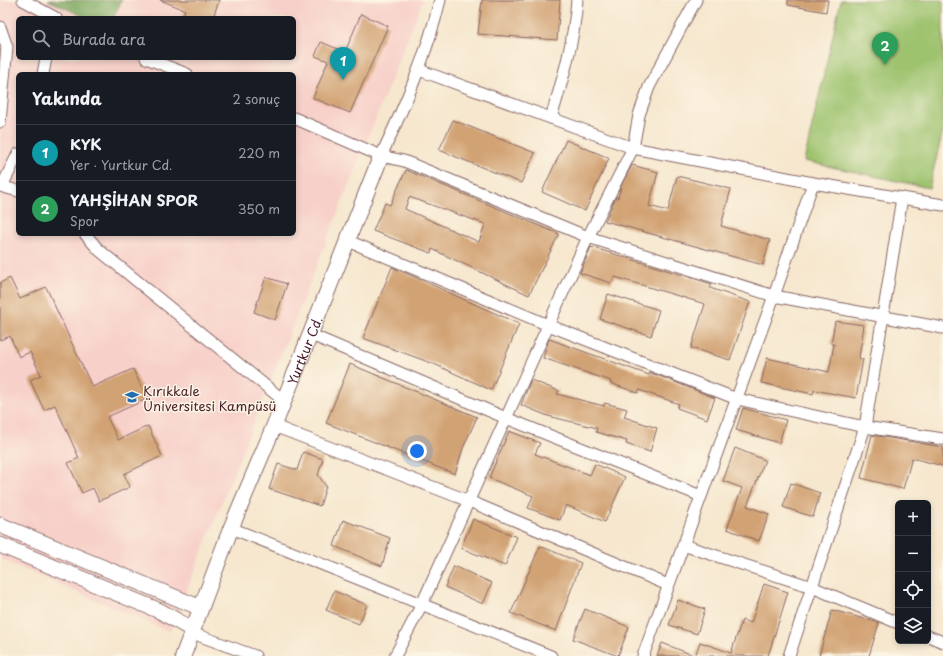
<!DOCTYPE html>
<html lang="tr">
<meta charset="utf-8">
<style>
:root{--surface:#171b24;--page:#20242c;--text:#f1f3f6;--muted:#9ea1a6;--line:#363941;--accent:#1f6fb2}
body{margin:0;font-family:"Playpen Sans",sans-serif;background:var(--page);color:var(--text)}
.controls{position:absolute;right:12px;bottom:12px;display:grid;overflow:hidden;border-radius:6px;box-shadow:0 2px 6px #0003}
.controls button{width:36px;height:36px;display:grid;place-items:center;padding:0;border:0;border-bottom:1px solid var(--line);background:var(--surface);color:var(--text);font:20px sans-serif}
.you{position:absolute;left:417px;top:451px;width:14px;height:14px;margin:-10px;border:3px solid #fff;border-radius:50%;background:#1a73e8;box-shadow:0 0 0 6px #1a73e833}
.badge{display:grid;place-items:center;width:26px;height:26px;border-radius:50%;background:var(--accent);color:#fff;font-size:13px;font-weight:700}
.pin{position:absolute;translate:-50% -33px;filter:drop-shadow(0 1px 2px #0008)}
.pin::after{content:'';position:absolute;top:21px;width:14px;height:12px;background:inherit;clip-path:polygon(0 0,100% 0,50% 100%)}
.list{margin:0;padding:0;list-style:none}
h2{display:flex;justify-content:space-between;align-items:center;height:52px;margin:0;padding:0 16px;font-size:17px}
h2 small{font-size:13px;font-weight:400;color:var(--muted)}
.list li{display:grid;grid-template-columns:26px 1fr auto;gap:12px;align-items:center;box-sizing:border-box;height:56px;padding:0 16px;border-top:1px solid var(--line)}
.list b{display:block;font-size:15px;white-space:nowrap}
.list p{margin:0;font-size:13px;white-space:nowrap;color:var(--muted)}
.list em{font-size:13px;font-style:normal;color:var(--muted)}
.icon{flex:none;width:22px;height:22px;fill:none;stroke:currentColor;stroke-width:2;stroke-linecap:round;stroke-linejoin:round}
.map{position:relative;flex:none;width:943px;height:656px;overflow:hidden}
.search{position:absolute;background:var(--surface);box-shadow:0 2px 6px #0003;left:16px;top:16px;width:280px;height:44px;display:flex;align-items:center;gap:10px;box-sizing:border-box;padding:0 14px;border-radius:6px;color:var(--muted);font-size:15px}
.panel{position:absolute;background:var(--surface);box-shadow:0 2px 6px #0003;left:16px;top:72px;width:280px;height:164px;border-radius:6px}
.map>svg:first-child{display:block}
.built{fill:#f7d0c9;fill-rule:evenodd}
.green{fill:#9ec36e;stroke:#74714c}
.forest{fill:#7ea961;stroke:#646446}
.building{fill:#d1a273;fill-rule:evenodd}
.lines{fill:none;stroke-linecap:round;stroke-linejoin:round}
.street-casing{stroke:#866564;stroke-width:13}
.secondary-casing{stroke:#866564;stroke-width:17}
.street{stroke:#fff;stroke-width:11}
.secondary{stroke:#fff;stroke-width:15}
.labels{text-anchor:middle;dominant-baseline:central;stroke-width:3;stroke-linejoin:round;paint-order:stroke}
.street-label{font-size:13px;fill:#4a1f2b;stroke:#fcf5e5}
.poi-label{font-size:13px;fill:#4a1f2b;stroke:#fcf5e5;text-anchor:start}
</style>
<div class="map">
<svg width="943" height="656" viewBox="0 0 943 656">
<rect width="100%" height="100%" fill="#fcf5e5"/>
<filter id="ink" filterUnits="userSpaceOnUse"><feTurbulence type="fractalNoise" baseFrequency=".025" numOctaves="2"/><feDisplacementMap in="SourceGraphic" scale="8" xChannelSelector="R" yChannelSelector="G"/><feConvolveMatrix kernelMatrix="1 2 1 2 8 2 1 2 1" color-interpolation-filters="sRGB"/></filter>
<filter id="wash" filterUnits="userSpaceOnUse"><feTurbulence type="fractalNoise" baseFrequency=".012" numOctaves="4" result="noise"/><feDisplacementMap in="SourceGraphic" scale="16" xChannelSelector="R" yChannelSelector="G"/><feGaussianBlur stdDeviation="0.9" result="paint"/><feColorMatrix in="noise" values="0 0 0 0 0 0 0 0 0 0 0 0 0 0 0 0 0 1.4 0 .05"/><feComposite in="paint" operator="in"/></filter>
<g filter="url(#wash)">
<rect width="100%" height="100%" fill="#f6e7ce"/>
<path class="built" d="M0,0h423l-253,632 -170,-73zM18,18h276v40h-276zM18,74h276v160h-276z"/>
<path class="green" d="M841,0h102v131l-14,57 -125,-27z"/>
<path class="forest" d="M48,0h74l-9,18h-26z"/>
<g id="blocks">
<g class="building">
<path d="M160,0h59l-6,18h-31l3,-8z"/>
<path d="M482,0h78l-3,40 -79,-6z"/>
<path d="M788,0h40l-2,12 -38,-7z"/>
<path d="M361,14l27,12 -38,87 -37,-15 15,-37 -13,-5 6,-14 24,10z"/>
<path d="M453,120l82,33 -14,30 -82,-33z"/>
<path d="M566,140l43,18 -24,53 -43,-19z"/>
<path d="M632,165l26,7 -9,34 19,5 9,-35 54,13 -10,37 49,14 -7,25 -158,-44 11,-24 2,1 3,-12z"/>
<path d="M406,170l153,64 -30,61 -97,-46 -1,4 -58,-22 12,-28 5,2zM409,197l76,27 -6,18 -74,-33z"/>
<path d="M591,247l121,37 -2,4 40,14 -20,58 -39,-12 14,-44 -90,-27 -4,6 -31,-10z"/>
<path d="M392,267l127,57 -28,66 -57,-26 -71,-26z"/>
<path d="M266,277l21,7 -12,36 -21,-8z"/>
<path d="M10,278l10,21 26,-12 46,100 41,-18 14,30 -40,18 11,23 30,-14 14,30 -38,18 6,13 -31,14 -6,-13 -11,5 -14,-30 11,-5 -24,-53 -11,5 -14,-30 11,-5 -11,-23 -11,5 -9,-21 -10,4v-57z"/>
<path d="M608,294l51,16 -8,26 -51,-17z"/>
<path d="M835,321l29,4 -5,33 4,1 -7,39 -42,-8 -1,4 -52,-11 6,-25 62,14 5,-28h-3z"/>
<path d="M549,339l100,36 1,-2 7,2 58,23 -8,21 -30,-11 2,-4 -40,-14 -1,3 -28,-10 1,-2 -68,-23z"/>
<path d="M350,364l127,53 -14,31 -8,26 -129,-51z"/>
<path d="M531,380l28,11 -2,3 47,12 1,-3 22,6 -3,8 33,11 -7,24 -24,-8 1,-3 -31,-9 1,-4 -49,-12 -27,-11z"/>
<path d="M743,408l43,12 -7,23 -43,-13z"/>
<path d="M509,431l31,12 -5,11 55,21 5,-11 30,13 -20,45 -39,-17 -6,15 -32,-12 5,-12 -44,-18z"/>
<path d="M872,435l71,12v19l-31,-8 -9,31 -42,-11z"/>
<path d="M735,448l30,12 -18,46 22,8 -10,27 -32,-12 15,-41 -19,-7z"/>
<path d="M303,452l20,7 -5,16 8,11 -6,20 -51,-17 9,-25 19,6z"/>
<path d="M791,483l29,10 -7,24 -30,-10z"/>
<path d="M473,519l44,18 -12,29 -44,-18z"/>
<path d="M343,520l47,18 -8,28 -48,-20z"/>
<path d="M540,546l41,17 -25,68 -45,-18z"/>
<path d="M454,566l38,17 -9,21 -38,-17z"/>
<path d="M764,584l24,8 -20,64h-73l5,-14 31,11 11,-33 9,3z"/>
<path d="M334,591l33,14 -8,19 -33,-14z"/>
<path d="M678,600l27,9 -8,25 -28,-9z"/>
<path d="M585,609l44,18 -11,29 -45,-17z"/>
<path d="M832,610l47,13 -10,33h-50z"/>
<path d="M662,643l31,12v1h-36z"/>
</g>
</g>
</g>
<g filter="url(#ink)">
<use href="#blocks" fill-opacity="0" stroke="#866564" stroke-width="1"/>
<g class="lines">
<defs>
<g id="street">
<path d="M23,0l33,18"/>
<path d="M0,27l7,20 -7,75"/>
<path d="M146,58l41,16"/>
<path d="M419,70l214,78 180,35 130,22"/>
<path d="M43,74l3,-16"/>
<path d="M294,118l87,38 23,5 184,76 186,59 169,32"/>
<path d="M551,118c12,-39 23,-77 26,-118"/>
<path d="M381,156c24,-51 46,-101 59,-156"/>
<path d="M0,186l18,5"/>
<path d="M2,186l16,-32"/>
<path d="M85,234l14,16 184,150"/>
<path d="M346,240l202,85 189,74 128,28 78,12"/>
<path d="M309,334l197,84 195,78"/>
<path d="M274,426l195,75 199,84"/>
<path d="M231,528l320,128"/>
<path d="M683,545l129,42 86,36"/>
<path d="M192,633l63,23"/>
<path d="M928,636l15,6"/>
<path d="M395,656l27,-52 166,-367 45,-89 6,-33 10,-28 47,-87"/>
<path d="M643,656l131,-360 39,-113"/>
<path d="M789,656l76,-229 37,-229"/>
</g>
<g id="secondary">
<path d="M0,525l201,83"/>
<path d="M0,545l160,66 33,19"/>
<path id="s1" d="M183,656l48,-128 43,-102 107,-270"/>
</g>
</defs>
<use href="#street" class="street-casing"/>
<use href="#secondary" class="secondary-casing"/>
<use href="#street" class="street"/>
<use href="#secondary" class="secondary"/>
</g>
</g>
<defs>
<symbol id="university-bare" viewBox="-9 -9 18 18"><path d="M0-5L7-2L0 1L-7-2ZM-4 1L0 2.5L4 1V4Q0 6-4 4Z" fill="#1f6fb2" stroke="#fcf5e5" stroke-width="2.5" paint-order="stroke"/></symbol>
</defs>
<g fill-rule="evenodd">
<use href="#university-bare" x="122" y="387" width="20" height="20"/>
</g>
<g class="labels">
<g class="street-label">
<text stroke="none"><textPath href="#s1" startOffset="329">Yurtkur Cd.</textPath></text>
</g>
<g class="poi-label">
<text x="143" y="390">Kırıkkale<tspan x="143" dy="15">Üniversitesi Kampüsü</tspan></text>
</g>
</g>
</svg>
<div class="controls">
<button>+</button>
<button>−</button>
<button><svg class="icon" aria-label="locate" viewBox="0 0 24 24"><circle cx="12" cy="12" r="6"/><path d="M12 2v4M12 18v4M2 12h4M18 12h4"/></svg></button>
<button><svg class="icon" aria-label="layers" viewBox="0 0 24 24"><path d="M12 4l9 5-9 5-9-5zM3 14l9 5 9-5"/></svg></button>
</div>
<div class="you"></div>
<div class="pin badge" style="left:343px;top:80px;background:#0f9aa8">1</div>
<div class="pin badge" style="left:885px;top:65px;background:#2e9e5b">2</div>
<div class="search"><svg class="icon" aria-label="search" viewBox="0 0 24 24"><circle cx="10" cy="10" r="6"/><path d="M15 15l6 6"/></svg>Burada ara</div>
<section class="panel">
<h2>Yakında<small>2 sonuç</small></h2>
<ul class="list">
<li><span class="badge" style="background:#0f9aa8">1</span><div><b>KYK</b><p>Yer · Yurtkur Cd.</p></div><em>220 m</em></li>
<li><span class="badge" style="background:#2e9e5b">2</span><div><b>YAHŞİHAN SPOR</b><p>Spor</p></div><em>350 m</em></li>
</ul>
</section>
</div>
